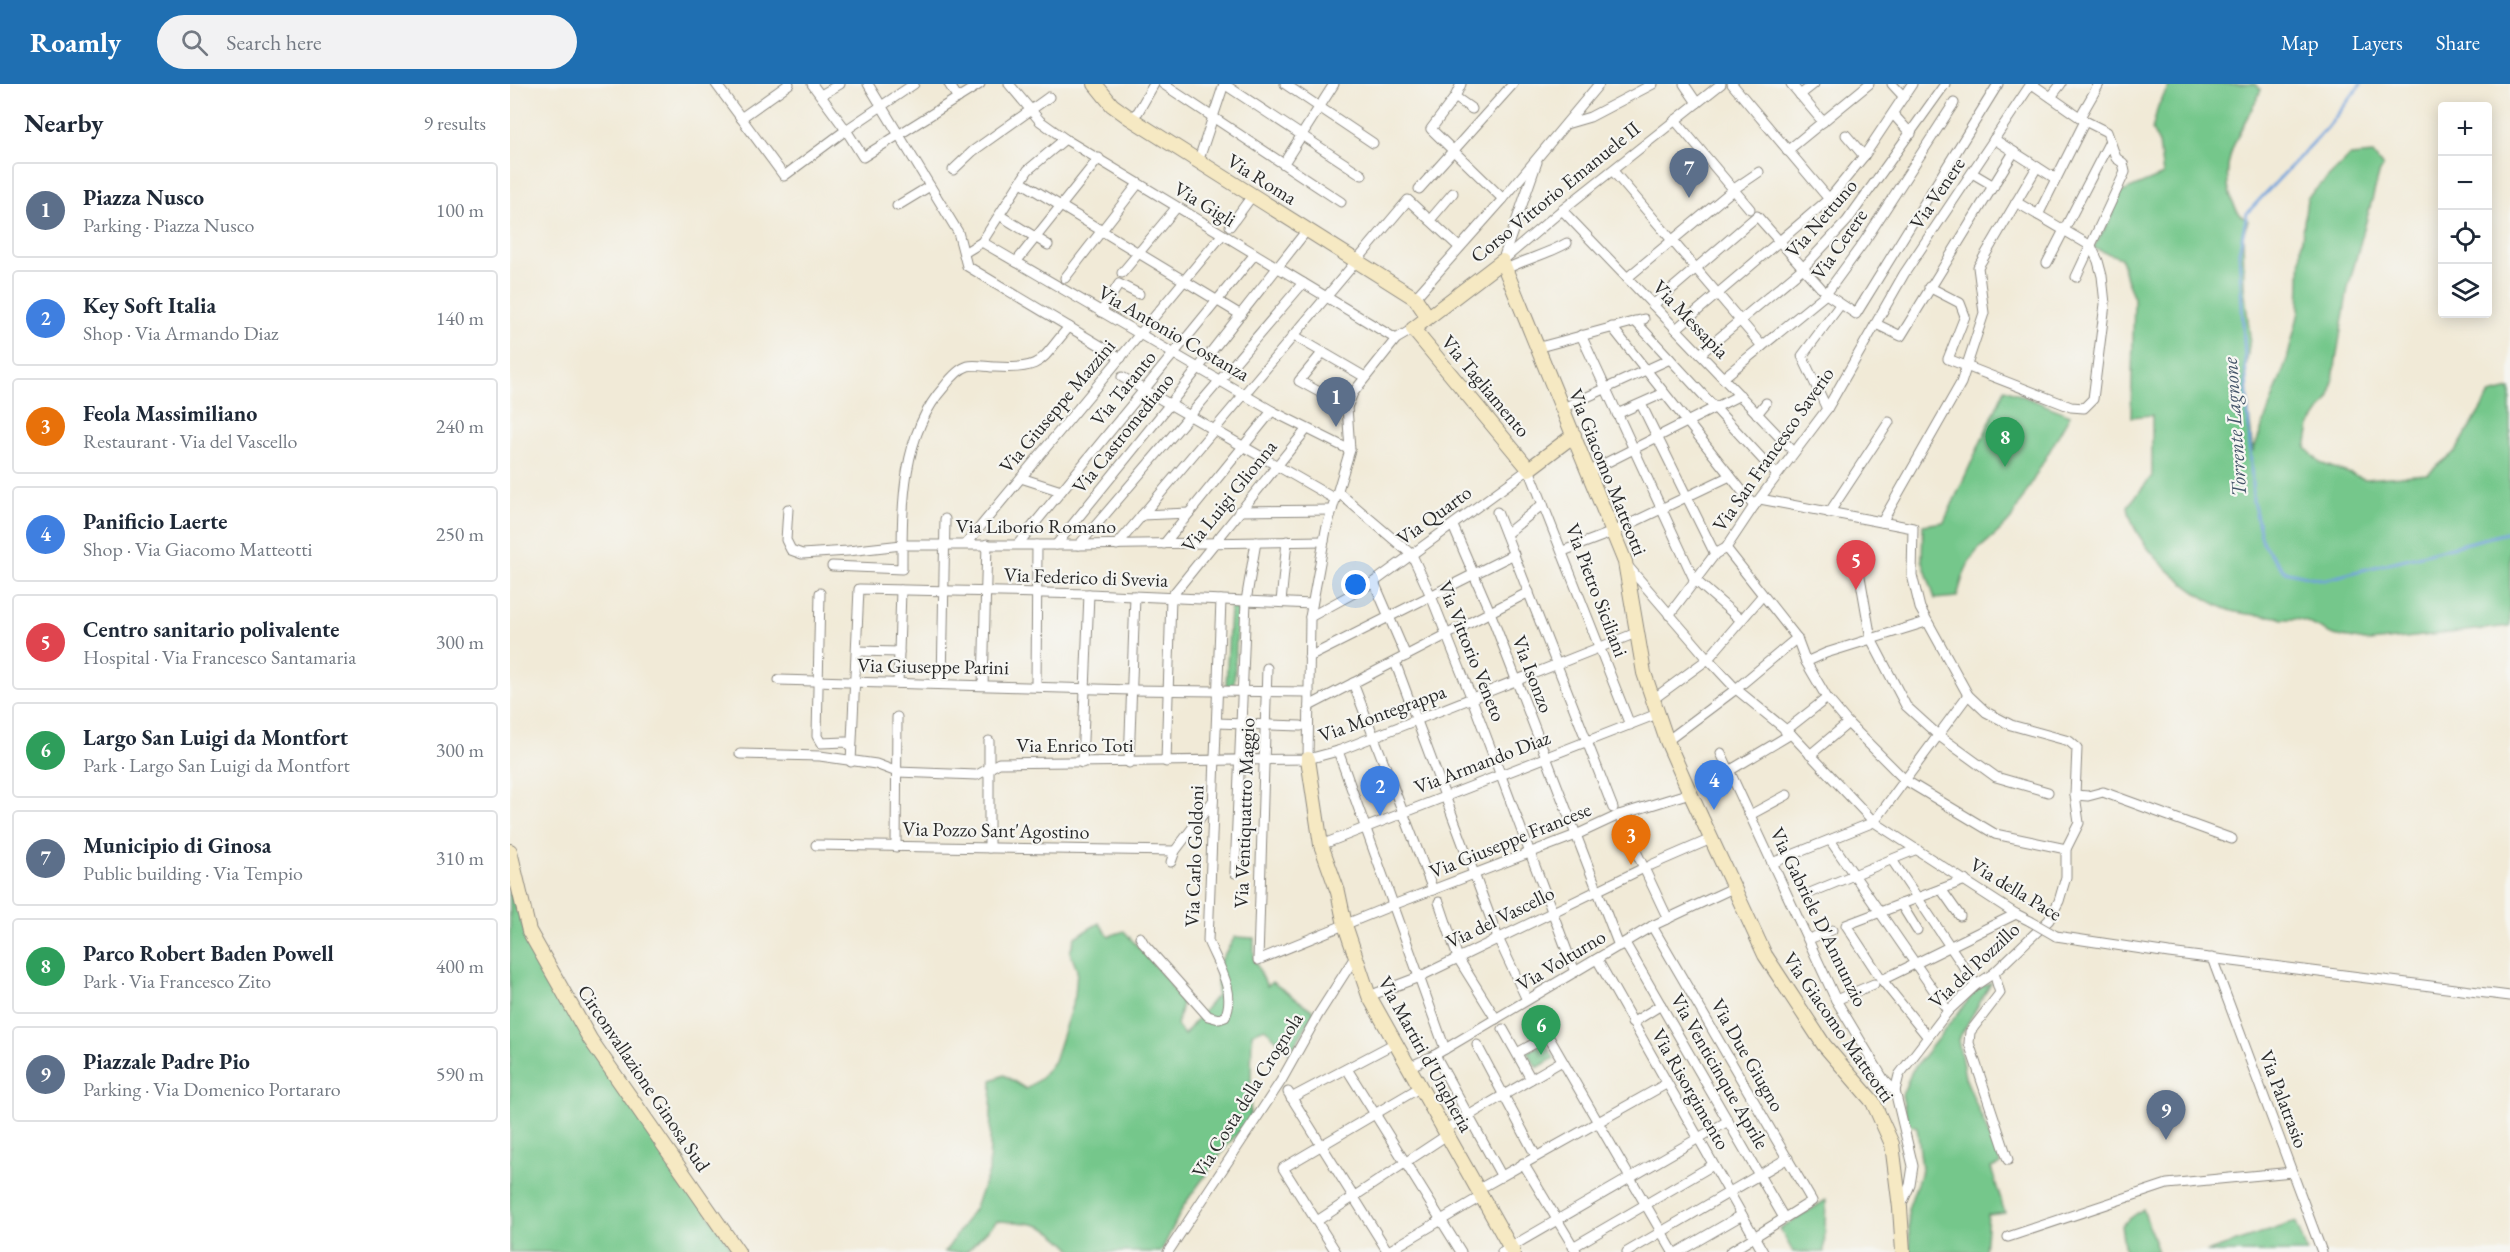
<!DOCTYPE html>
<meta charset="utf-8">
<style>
:root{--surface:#fff;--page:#f2f2f3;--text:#1f2937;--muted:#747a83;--line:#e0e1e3;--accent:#1f6fb2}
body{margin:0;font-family:"EB Garamond",serif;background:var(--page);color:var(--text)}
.controls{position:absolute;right:18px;top:18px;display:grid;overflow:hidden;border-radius:6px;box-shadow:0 3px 15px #0003}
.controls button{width:54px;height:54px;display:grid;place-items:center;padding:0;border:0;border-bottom:2px solid var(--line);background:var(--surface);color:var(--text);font:30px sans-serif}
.you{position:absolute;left:846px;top:501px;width:21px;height:21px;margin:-15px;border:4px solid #fff;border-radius:50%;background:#1a73e8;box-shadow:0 0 0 9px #1a73e833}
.badge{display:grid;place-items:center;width:39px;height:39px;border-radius:50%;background:var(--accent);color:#fff;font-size:20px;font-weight:700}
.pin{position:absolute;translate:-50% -50px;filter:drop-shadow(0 2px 3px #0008)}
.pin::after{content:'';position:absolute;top:32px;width:21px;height:18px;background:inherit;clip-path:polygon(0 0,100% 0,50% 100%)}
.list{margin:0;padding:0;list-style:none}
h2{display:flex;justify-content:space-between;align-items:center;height:78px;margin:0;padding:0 24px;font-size:26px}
h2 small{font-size:20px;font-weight:400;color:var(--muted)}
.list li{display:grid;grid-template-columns:39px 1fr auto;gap:18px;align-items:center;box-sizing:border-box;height:96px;margin:0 12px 12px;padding:0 12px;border:2px solid var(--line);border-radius:6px}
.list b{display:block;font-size:22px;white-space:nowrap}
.list p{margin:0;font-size:20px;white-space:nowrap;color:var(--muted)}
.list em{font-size:20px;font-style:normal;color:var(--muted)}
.icon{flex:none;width:33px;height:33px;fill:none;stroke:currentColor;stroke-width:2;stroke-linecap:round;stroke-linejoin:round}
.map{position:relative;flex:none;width:2000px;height:1168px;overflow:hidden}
header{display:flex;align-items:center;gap:36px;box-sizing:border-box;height:84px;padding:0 30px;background:var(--accent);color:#fff}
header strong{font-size:28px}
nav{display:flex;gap:33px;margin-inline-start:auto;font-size:21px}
.search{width:420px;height:54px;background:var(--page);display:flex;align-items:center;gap:15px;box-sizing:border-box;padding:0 21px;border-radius:33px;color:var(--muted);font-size:22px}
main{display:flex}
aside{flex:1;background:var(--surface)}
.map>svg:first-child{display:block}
.green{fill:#74c78b;stroke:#50795b;stroke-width:1.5}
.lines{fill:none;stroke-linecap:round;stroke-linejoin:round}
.stream{stroke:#71a2db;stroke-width:3}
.street-casing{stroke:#8e8a81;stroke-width:11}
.secondary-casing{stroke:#8e8a81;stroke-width:16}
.street{stroke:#fff;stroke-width:9}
.secondary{stroke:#f6e9c3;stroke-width:14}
.street-bridge-casing{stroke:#8e8a81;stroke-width:11;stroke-linecap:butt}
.street-bridge{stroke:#fff;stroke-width:9}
.labels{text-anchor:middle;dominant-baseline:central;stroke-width:4.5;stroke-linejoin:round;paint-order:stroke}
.street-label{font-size:20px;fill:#2b2b2b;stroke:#f6f6f2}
.water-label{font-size:21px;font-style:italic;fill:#445569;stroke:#f6f6f2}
</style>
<header>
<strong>Roamly</strong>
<div class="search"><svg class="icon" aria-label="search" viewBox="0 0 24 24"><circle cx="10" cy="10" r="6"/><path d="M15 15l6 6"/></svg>Search here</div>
<nav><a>Map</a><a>Layers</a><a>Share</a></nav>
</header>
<main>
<aside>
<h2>Nearby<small>9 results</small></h2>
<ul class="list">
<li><span class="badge" style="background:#5c6f8a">1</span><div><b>Piazza Nusco</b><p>Parking · Piazza Nusco</p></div><em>100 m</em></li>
<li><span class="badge" style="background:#3f7fe0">2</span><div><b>Key Soft Italia</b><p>Shop · Via Armando Diaz</p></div><em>140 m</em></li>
<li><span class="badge" style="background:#e8710a">3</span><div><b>Feola Massimiliano</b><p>Restaurant · Via del Vascello</p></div><em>240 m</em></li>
<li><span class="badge" style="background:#3f7fe0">4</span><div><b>Panificio Laerte</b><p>Shop · Via Giacomo Matteotti</p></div><em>250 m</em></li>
<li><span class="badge" style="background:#e0444e">5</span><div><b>Centro sanitario polivalente</b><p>Hospital · Via Francesco Santamaria</p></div><em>300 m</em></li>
<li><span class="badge" style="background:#2e9e5b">6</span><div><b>Largo San Luigi da Montfort</b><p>Park · Largo San Luigi da Montfort</p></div><em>300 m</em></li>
<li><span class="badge" style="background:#5c6f8a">7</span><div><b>Municipio di Ginosa</b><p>Public building · Via Tempio</p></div><em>310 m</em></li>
<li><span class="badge" style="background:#2e9e5b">8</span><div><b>Parco Robert Baden Powell</b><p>Park · Via Francesco Zito</p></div><em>400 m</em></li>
<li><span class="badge" style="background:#5c6f8a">9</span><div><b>Piazzale Padre Pio</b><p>Parking · Via Domenico Portararo</p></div><em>590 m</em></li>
</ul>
</aside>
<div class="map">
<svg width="2000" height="1168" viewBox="0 0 2000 1168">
<rect width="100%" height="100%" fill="#f6f6f2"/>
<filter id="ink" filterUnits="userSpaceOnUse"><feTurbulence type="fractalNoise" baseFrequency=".0167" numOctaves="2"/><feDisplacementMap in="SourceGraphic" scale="12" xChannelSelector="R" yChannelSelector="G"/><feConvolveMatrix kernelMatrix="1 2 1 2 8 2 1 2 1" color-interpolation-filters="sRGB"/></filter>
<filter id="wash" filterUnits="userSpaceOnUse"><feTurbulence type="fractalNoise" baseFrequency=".008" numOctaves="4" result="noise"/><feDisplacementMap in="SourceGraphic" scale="24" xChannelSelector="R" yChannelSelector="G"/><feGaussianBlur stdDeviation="1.35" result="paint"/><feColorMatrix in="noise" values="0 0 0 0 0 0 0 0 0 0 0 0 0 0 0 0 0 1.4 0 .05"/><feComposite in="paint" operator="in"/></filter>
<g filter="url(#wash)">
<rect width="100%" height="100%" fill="#f1ead7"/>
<g class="green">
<path d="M1660,0h85l6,6c-15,35 -42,64 -31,105 3,10 8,20 18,26l-5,13 1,51 6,52 -5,38 8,77 34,-92 12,-48 2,-65 6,-49 43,-42 23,-2 10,13 -4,7 -31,114 -18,109 -20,29 -4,22 14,15 45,16 62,-5 29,-23 34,-57 20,-5v237l-140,16 -37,-7 -26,-13 -11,-3h-14l-4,-2c-15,-2 -32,-2 -46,-6 -37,-12 -100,-64 -104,-105l24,-30v-61l-21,2 3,-119 -8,-19 -5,-21 -28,-10 16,-26 11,-29 43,-18 -4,-31 -7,-14 6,-24z"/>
<path d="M1495,305l65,26 -59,104c-10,12 -21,20 -32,30 -13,13 -17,31 -22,48l-22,2 -13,-39 1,-35 21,-3z"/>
<path d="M720,524h8l-4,78h-8z"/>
<path d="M0,804l20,58 204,306h-46l-3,-4 -3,4h-172z"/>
<path d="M589,839l10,13 15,-5 44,50 14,22 -5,22 7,10 33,-40 1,-30 17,-28 19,1v21l13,27 5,-4 43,30 -25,41 -25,-25 -13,5 -2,87 -22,24 -44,61 -23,47h-87c-28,-30 -37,-29 -77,-31l-31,31h-21l29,-43 15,-37 3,-92 12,-5 22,14 15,-11 13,-17 21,-65 2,-26 -7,-18 5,-15z"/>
<path d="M1481,899l-33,57 7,37 36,87 -10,4 14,45 -17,2 -3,37h-75l-2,-43 14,-40 -5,-42 -9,-3 -6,-29 10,-24 66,-83z"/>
<path d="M1035,958l9,16 -17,10 -10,-16z"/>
<path d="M1316,1116l-2,52h-31l-13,-23z"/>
<path d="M1633,1125l15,43h-33l-4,-27z"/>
<path d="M1786,1138l11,30h-101z"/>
</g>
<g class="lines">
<path class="stream" d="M1851,0l-34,44 -80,85 -8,39 14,249 10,43 21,27 40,9 186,-48"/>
</g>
</g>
<g filter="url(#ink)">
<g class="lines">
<defs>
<g id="street">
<path d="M206,0l68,92 62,-46 68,-46"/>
<path d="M302,0l34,46 17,27 117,-73"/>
<path d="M358,0l90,148 9,34 154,92"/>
<path d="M439,0l9,14"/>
<path d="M499,0l31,37 25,18 331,200"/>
<path d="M653,0l178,118"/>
<path d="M714,0l138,91"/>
<path d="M775,0l88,59"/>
<path d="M951,0l-6,13 -24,32 72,70"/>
<path d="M1174,0l13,19"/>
<path d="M1222,0l97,115"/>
<path d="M1281,0l32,38"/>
<path d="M1382,0l12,13"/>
<path d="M1522,0l53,37 22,11 9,26 7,5 2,9 -49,105"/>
<path d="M311,11l19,-11"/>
<path d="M1290,11l14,-11"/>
<path d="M945,13l17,12"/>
<path d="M1541,13l10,-13"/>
<path d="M1383,30l18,20"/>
<path d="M1570,33l19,-33"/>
<path d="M231,34l48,-34"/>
<path d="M620,34l8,-6 16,-28"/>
<path d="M1165,36l75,89"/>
<path d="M1056,40l24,-7 63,-33"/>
<path d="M1336,51l18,21"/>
<path d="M1484,55l62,40"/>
<path d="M1277,67l82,-67"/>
<path d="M688,78l26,-78"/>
<path d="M774,79l50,-79"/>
<path d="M443,86l20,-19 76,-54"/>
<path d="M1103,87l149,175"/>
<path d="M1462,89l22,13"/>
<path d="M511,98l220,133"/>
<path d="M909,105l94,-105"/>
<path d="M387,122l33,-20"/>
<path d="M1052,126l232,242"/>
<path d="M1528,131l47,-94"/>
<path d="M494,134l44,27"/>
<path d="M920,136l23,-27"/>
<path d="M720,142l22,-30"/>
<path d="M472,158l290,169 78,39"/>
<path d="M454,169l18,-11 46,-72 37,-31"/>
<path d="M993,175l34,-97"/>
<path d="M992,177l60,-51 159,-126"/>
<path d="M506,178l83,-104"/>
<path d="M1537,179l63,-122"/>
<path d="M996,185c20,-10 42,-15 61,-26"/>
<path d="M612,189l54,-65"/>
<path d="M555,194l73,-94"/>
<path d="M1117,194l107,-89 25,-17"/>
<path d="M1419,203l31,16 5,13 -17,43 123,48 13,1 9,-9 12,-95 -3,-28 -4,-15 -7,-15 -75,-44"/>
<path d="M1316,210l30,20 142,-230"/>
<path d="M905,214l88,-99 96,-115"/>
<path d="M1143,221l104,-89 64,72"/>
<path d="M591,228l18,-28 20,10"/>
<path d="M1125,237l142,154"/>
<path d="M1366,240l25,12 113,-184"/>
<path d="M1102,243l142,179"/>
<path d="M1166,245l153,-130 35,-43 48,-72"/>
<path d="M783,251l72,42"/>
<path d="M1071,251l113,244 47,41"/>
<path d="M1026,264l108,-29"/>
<path d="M813,268l-24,29 48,26"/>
<path d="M1190,270l103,-86 44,-47 98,-137"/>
<path d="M612,293l213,122"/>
<path d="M1213,294l103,-84 38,-52 90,-139"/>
<path d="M1131,320l74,150"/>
<path d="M1053,324l107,-49"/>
<path d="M1317,325l-25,-53 38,-51"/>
<path d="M1107,330l47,-21"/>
<path d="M1247,330l9,-11"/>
<path d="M1078,388l152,-77"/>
<path d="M511,394l40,13"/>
<path d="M828,408l74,63 19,41 41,103 103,273"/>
<path d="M1250,415l153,29 -1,47 8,33 48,87 18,17 25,13 58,16 8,7 -2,47 4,28 -13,26v28l-7,24 -10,19 -55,53 -18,12 -28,26 -49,64 -4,16 18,75 -3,19 -9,21"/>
<path d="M278,425l-2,31 5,10 11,4 46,-3 54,-6h177l245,-4"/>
<path d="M729,427l93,-1"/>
<path d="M987,428l116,296"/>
<path d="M1319,429l60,-91"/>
<path d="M632,431l47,-2"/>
<path d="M1372,438l79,-139 23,-70 -6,-46 59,-100"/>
<path d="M943,442l37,86 129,334"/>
<path d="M996,450l37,-30"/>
<path d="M456,460l256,-309"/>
<path d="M508,460l237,-290"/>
<path d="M654,460l108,-133"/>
<path d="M546,461l114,-141 137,-174"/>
<path d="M569,461l224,-262"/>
<path d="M607,461l291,-345 51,47"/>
<path d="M1216,464l71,90 9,24 21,36 21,25 57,57 90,54 71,15"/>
<path d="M1053,467l50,-19 117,-56"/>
<path d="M1116,480l82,95 28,30 55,45 83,88 142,92 14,7"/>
<path d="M322,482l70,3c0,-61 -1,-134 42,-182 6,-8 14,-18 24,-21 7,-2 19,1 27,1 49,3 45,-7 74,-40"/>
<path d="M1349,487l12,68 35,67 32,29 58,42 52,15"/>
<path d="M864,498l32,74"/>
<path d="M310,509l-3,143 4,7 25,-1 4,4"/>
<path d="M771,518l6,-61"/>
<path d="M1159,531l46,-61 11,-6 28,-42 73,-97 77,-135 127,-190"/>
<path d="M800,533l64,-35 155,-113 101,256"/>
<path d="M347,567l42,1"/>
<path d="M799,573l205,-103"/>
<path d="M885,578l103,276 29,62"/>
<path d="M1296,578l20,-9 100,-31"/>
<path d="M757,584l-9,292 135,-55 183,-70 43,-20 71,-22"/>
<path d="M269,596l352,10 178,2"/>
<path d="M388,599l3,-93"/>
<path d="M843,599l80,207"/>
<path d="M432,600l3,-165"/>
<path d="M473,601l4,-141"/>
<path d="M526,602l1,-141"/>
<path d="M1142,616l56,-41 54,-63"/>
<path d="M799,622l220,-114"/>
<path d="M707,639l84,3"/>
<path d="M1275,647l42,-33"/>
<path d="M1157,657l69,-52 61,-51"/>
<path d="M828,667l107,298"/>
<path d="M1211,669l115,247 48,80 11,11"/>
<path d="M230,670l80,2 56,8 21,8 80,3 22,-12 309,-4 30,-8 298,-118"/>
<path d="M1300,671l38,-32"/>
<path d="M798,675l2,-142 16,-87 24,-80 -3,-43 6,-14 43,-54 17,-10"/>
<path d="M341,678l8,-173 230,5 223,10"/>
<path d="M656,678l5,-165 135,-167"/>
<path d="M572,679l7,-169"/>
<path d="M619,679l6,-167"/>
<path d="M1219,687l62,-37"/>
<path d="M1565,711l13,1 15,-4 129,47"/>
<path d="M1109,731l49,104"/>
<path d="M1240,731l37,-20"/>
<path d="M1320,756l118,171"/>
<path d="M306,761l359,6"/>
<path d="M811,761l336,-131"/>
<path d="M386,763l1,-130"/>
<path d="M479,764v-107"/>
<path d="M1382,776l84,125"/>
<path d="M661,778l4,-11 38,-50"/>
<path d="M1262,779l102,-41 94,-127"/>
<path d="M1141,781l60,-26"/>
<path d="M725,789l11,-272 10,-59"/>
<path d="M1431,805l19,27"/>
<path d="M1300,809l107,-44"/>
<path d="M929,818l19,56 38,61"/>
<path d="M1391,820l16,26"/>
<path d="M1142,842l160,275 -82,51"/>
<path d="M1546,852l113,17 341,43"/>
<path d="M630,853l4,7 64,72 11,3 6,-2c12,-25 -7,-52 -17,-76l13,-341"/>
<path d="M1299,855l23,-9"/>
<path d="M1115,859l159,275"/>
<path d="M1702,874l110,294"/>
<path d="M1087,875l166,293"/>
<path d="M1484,889l6,20 -30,39 -1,11 39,117"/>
<path d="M1372,896l134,-66"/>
<path d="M859,912l50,-19 227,-110"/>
<path d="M1326,916l38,-16"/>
<path d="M1026,931l137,237"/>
<path d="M1122,939l29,-18"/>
<path d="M993,945l28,50"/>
<path d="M1417,952l-45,-56 -36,-55 119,-45"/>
<path d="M967,961l59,111"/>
<path d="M1007,969l31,-17"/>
<path d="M925,971l66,120"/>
<path d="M899,983l26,-12 217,-129 81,-38"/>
<path d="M837,985l114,183"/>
<path d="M778,1008l100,160"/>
<path d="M781,1014l104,-55"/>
<path d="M934,1046l118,-69"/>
<path d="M1013,1079l53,88"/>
<path d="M969,1105l187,-105"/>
<path d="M807,1137l130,-86"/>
<path d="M1498,1153l159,-53 125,-12"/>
<path d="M1063,1163l140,-82"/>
<path d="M658,1168l113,-171 37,-66 37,-58"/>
<path d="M826,1168l-53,-84 136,-80"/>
<path d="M877,1168l95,-56"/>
<path d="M992,1168l226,-131"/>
<path d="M1117,1168l161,-94"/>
<path d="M1168,1168l64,-37"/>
</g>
<g id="secondary">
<path d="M585,0l17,21 18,13 285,180 13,19"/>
<path d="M1064,351l-45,34 -116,-140 89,-68 123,301 19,111 23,68 23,52 75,162 59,90 49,57 19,42 8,64 3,44"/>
<path d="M798,675l13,86 17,47 7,33 24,71 144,256"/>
<path d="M0,767l19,80 61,108 148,213"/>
</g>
</defs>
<use href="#street" class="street-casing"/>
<use href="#secondary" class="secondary-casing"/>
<use href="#street" class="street"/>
<use href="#secondary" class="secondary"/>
<defs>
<path id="street-bridge" d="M1520,837l26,15"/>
</defs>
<use href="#street-bridge" class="street-bridge-casing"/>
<use href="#street-bridge" class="street-bridge"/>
</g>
</g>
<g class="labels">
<g class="street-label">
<text transform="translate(752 95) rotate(32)">Via Roma</text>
<text transform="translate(1045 108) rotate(-39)">Corso Vittorio Emanuele II</text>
<text transform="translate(1427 109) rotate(-56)">Via Venere</text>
<text transform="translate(695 120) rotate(31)">Via Gigli</text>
<text transform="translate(1311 134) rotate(-49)">Via Nettuno</text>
<text transform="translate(1329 160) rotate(-55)">Via Cerere</text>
<text transform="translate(1181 235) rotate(46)">Via Messapia</text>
<text transform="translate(664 249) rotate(30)">Via Antonio Costanza</text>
<text transform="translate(976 302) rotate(50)">Via Tagliamento</text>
<text transform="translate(613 304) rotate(-51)">Via Taranto</text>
<text transform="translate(547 322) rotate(-50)">Via Giuseppe Mazzini</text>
<text transform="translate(613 349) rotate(-51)">Via Castromediano</text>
<text transform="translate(1263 365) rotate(-55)">Via San Francesco Saverio</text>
<text transform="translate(1098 388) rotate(68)">Via Giacomo Matteotti</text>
<text transform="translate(719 412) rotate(-51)">Via Luigi Glionna</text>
<text transform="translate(924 431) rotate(-36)">Via Quarto</text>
<text x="526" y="442">Via Liborio Romano</text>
<text transform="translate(576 493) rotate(2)">Via Federico di Svevia</text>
<text transform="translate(1087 506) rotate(69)">Via Pietro Siciliani</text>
<text transform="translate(962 567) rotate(68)">Via Vittorio Veneto</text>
<text transform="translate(423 582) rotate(1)">Via Giuseppe Parini</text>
<text transform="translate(1023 590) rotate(69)">Via Isonzo</text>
<text transform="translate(872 629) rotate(-20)">Via Montegrappa</text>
<text x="565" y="661">Via Enrico Toti</text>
<text transform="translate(972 678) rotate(-21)">Via Armando Diaz</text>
<text transform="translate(734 729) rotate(-88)">Via Ventiquattro Maggio</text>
<text transform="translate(486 746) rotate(1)">Via Pozzo Sant'Agostino</text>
<text transform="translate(1000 756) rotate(-22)">Via Giuseppe Francese</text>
<text transform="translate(684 772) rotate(-88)">Via Carlo Goldoni</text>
<text transform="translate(1506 805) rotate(31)">Via della Pace</text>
<text transform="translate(990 833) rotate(-26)">Via del Vascello</text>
<text transform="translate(1309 833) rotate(64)">Via Gabriele D'Annunzio</text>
<text transform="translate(1051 876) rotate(-31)">Via Volturno</text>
<text transform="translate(1464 881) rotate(-43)">Via del Pozzillo</text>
<text transform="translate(1329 943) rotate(55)">Via Giacomo Matteotti</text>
<text transform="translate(916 970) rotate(61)">Via Martiri d'Ungheria</text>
<text transform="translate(1238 971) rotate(60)">Via Due Giugno</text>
<text transform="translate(1210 987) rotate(60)">Via Venticinque Aprile</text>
<text transform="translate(134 994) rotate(56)">Circonvallazione Ginosa Sud</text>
<text transform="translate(1181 1005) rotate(60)">Via Risorgimento</text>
<text transform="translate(737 1011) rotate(-58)">Via Costa della Crognola</text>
<text transform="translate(1774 1015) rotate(69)">Via Palatrasio</text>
</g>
<g class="water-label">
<text transform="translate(1724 343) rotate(-94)">Torrente Lagnone</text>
</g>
</g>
</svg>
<div class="controls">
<button>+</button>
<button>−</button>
<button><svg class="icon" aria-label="locate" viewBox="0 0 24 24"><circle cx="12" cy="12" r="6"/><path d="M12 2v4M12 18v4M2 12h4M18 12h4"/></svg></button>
<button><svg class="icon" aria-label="layers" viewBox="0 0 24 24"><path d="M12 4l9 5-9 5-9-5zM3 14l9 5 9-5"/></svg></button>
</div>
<div class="you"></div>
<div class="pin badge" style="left:826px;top:343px;background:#5c6f8a">1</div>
<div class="pin badge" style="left:870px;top:732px;background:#3f7fe0">2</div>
<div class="pin badge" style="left:1121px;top:781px;background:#e8710a">3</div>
<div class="pin badge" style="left:1204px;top:726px;background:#3f7fe0">4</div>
<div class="pin badge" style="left:1346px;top:506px;background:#e0444e">5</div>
<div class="pin badge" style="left:1031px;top:971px;background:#2e9e5b">6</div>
<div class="pin badge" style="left:1179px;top:114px;background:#5c6f8a">7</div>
<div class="pin badge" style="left:1495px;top:383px;background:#2e9e5b">8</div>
<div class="pin badge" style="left:1656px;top:1056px;background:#5c6f8a">9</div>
</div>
</main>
